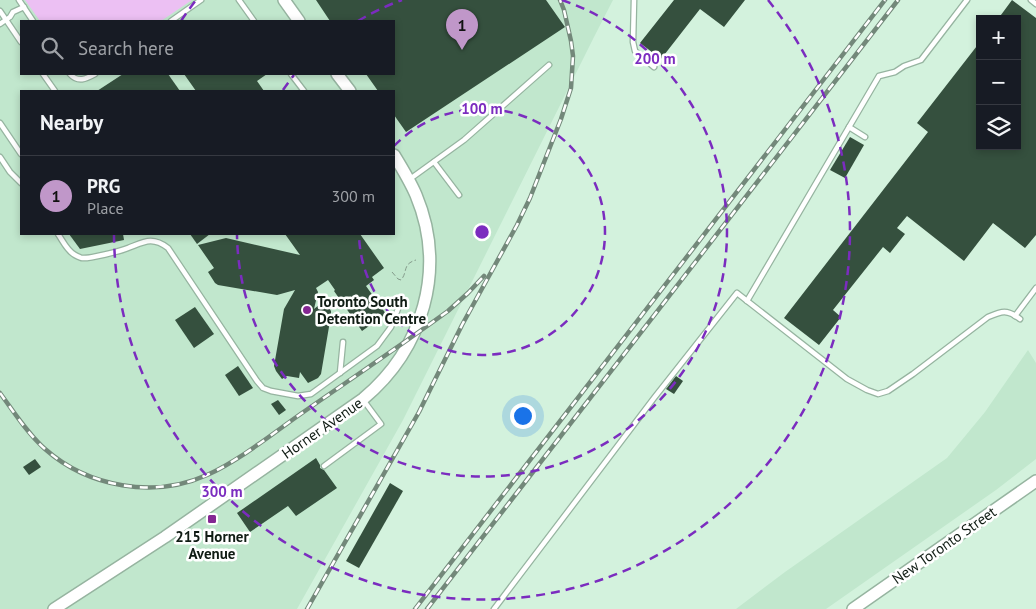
<!DOCTYPE html>
<meta charset="utf-8">
<style>
:root{--surface:#171b24;--page:#242831;--text:#f1f3f6;--muted:#9ea1a6;--line:#363941;--accent:#c097c9}
body{margin:0;font-family:"PT Sans",sans-serif;background:var(--page);color:var(--text)}
.controls{position:absolute;right:15px;top:15px;display:grid;overflow:hidden;border-radius:0px;box-shadow:0 2px 8px #0003}
.controls button{width:45px;height:45px;display:grid;place-items:center;padding:0;border:0;border-bottom:1px solid var(--line);background:var(--surface);color:var(--text);font:25px sans-serif}
.you{position:absolute;left:522px;top:415px;width:18px;height:18px;margin:-12px;border:4px solid #fff;border-radius:50%;background:#1a73e8;box-shadow:0 0 0 8px #1a73e833}
.badge{display:grid;place-items:center;width:32px;height:32px;border-radius:50%;background:var(--accent);color:#111;font-size:16px;font-weight:700}
.pin{position:absolute;translate:-50% -41px;filter:drop-shadow(0 1px 2px #0008)}
.pin::after{content:'';position:absolute;top:26px;width:18px;height:15px;background:inherit;clip-path:polygon(0 0,100% 0,50% 100%)}
.list{margin:0;padding:0;list-style:none}
h2{display:flex;justify-content:space-between;align-items:center;height:65px;margin:0;padding:0 20px;font-size:21px}
h2 small{font-size:16px;font-weight:400;color:var(--muted)}
.list li{display:grid;grid-template-columns:32px 1fr auto;gap:15px;align-items:center;box-sizing:border-box;height:80px;padding:0 20px;border-top:1px solid var(--line)}
.list b{display:block;font-size:19px;white-space:nowrap}
.list p{margin:0;font-size:16px;white-space:nowrap;color:var(--muted)}
.list em{font-size:16px;font-style:normal;color:var(--muted)}
.icon{flex:none;width:28px;height:28px;fill:none;stroke:currentColor;stroke-width:2;stroke-linecap:round;stroke-linejoin:round}
.map{position:relative;flex:none;width:1036px;height:609px;overflow:hidden}
.search{position:absolute;background:var(--surface);box-shadow:0 2px 8px #0003;left:20px;top:20px;width:375px;height:55px;display:flex;align-items:center;gap:12px;box-sizing:border-box;padding:0 18px;border-radius:0px;color:var(--muted);font-size:19px}
.panel{position:absolute;background:var(--surface);box-shadow:0 2px 8px #0003;left:20px;top:90px;width:375px;height:145px;border-radius:0px}
.map>svg:first-child{display:block}
.built{fill:#c1e7cd;fill-rule:evenodd}
.green{fill:#ecc0f3}
.building{fill:#35503e}
.lines{fill:none;stroke-linecap:round;stroke-linejoin:round}
.lane-casing{stroke:#96b4a0;stroke-width:7}
.secondary-casing{stroke:#96b4a0;stroke-width:14}
.path{stroke:#849b8b;stroke-width:1;stroke-dasharray:5 2.5;stroke-linecap:butt}
.lane{stroke:#fff;stroke-width:4.5}
.secondary{stroke:#fff;stroke-width:11}
.rail-casing{stroke:#73887a;stroke-width:4.5}
.rail{stroke:#fff;stroke-width:2.5;stroke-dasharray:8;stroke-linecap:butt}
.ring{fill:none;stroke:#7b2cbf;stroke-width:2.5;stroke-dasharray:9 6}
.poi-dot{fill:#842793;stroke:#fff;stroke-width:2}
.labels{text-anchor:middle;dominant-baseline:central;stroke-width:5;stroke-linejoin:round;paint-order:stroke}
.poi-label{font-size:15px;font-weight:bold;fill:#101c14;stroke:#fff;text-anchor:start}
.street-label{font-size:15px;fill:#101c14;stroke:#fff}
.centre{fill:#7b2cbf;stroke:#fff;stroke-width:2.5}
.ring-label{font-size:15px;text-anchor:middle;font-weight:bold;fill:#7b2cbf;stroke:#fff;stroke-width:5;stroke-linejoin:round;paint-order:stroke}
</style>
<div class="map">
<svg width="1036" height="609" viewBox="0 0 1036 609">
<rect width="100%" height="100%" fill="#d3f2dd"/>
<g class="built">
<path d="M0,0h613l-19,37 -191,383 -106,189h-297zM21,21h373v53h-373zM21,91h373v143h-373z"/>
<path d="M1028,350l8,13v96l-40,31 -170,119h-90l49,-37 162,-114 38,-46z"/>
</g>
<path class="green" d="M25,0h167l-31,21h-121z"/>
<g class="building">
<path d="M316,0h230l19,27 -159,105 -12,-17v-24h-16l-12,-17h28v-53h-64z"/>
<path d="M674,0h71l-21,27 -24,-18 -39,50 -21,-16z"/>
<path d="M1012,0l24,18v217l-11,13 -32,-25 -29,38 -57,-45 -10,12 8,6 -15,19 -7,-6 -50,63 8,7 -22,28 -35,-27 144,-186 -11,-9 63,-81v104h37v-127h-19z"/>
<path d="M123,74h45l12,17h-83z"/>
<path d="M184,74h83l-10,7 7,10h-68z"/>
<path d="M850,137l14,8 -19,33 -15,-8z"/>
<path d="M69,234h54l1,6 -44,9z"/>
<path d="M190,234h20l-13,10z"/>
<path d="M285,234h75l24,34 -12,9 2,3 -8,6 20,28 -24,17 -28,-40 1,-1 -7,-10 -12,8 2,4 -4,17 10,-8 7,10v4l-10,59 -3,4 -10,5 -8,-11 -1,6 -12,-2 -5,3 -6,-8 -2,-5 10,-57 11,-19 -18,5 -59,-10 -3,-2 -7,-11 6,-4 -16,-23 28,-7 74,17z"/>
<path d="M195,307l19,27 -20,14 -19,-28z"/>
<path d="M238,366l15,22 -14,8 -14,-21z"/>
<path d="M676,376l7,5 -9,13 -8,-5z"/>
<path d="M278,400l8,10 -7,5 -8,-11z"/>
<path d="M316,458l4,7v3l4,2 13,18 -41,28 -8,-10 -38,26 -13,-19z"/>
<path d="M35,459l6,8 -12,8 -6,-8z"/>
<path d="M390,483l13,8 -44,77 -13,-7z"/>
</g>
<g class="lines">
<defs>
<g id="lane">
<path d="M19,0l14,21"/>
<path d="M239,0l15,21"/>
<path d="M634,0l-1,42 2,9 19,16"/>
<path d="M1031,0l5,4"/>
<path d="M0,11l21,31"/>
<path d="M171,21l30,-21"/>
<path d="M0,24l10,-7 3,-5 11,-5"/>
<path d="M43,74l12,17"/>
<path d="M70,74c8,9 16,5 25,0"/>
<path d="M291,74l13,17"/>
<path d="M0,123l21,31"/>
<path d="M849,127l16,10"/>
<path d="M0,157l10,15 11,11"/>
<path d="M434,162l25,33"/>
<path d="M410,179l54,-39 85,-75"/>
<path d="M58,234c5,7 9,17 17,21 0,0 6,3 7,3 7,1 39,-7 46,-10 16,-6 24,-12 40,0l89,133 6,7 8,3 27,5 13,-2 66,-48 14,-19 8,-21v-7"/>
<path d="M747,301l132,-225 16,-4 9,-6 17,-6 46,-60"/>
<path d="M1015,316l21,-28"/>
<path d="M340,373l3,-31"/>
<path d="M324,466l57,-42 -17,-23"/>
<path d="M494,609l160,-211 83,-105 110,86 20,11 11,4 10,-3 25,-17 75,-57c14,-6 19,-8 32,2"/>
</g>
<g id="secondary">
<path d="M284,0l15,21"/>
<path d="M337,74l13,17"/>
<path d="M54,609l111,-72 198,-138c60,-50 84,-130 53,-204 -6,-14 -14,-27 -22,-40"/>
<path d="M853,609l183,-128"/>
</g>
</defs>
<use href="#lane" class="lane-casing"/>
<use href="#secondary" class="secondary-casing"/>
<path class="path" d="M392,272l6,7 3,1c7,-8 1,-16 15,-20"/>
<use href="#lane" class="lane"/>
<use href="#secondary" class="secondary"/>
<defs>
<g id="rail">
<path d="M0,393c14,19 27,40 45,56 43,38 109,50 162,26 33,-15 65,-41 95,-62 49,-34 98,-67 146,-102l20,-18 16,-17"/>
<path d="M307,609l112,-197 43,-87 55,-100 13,-27 31,-79 10,-31 2,-32 -2,-15 -7,-31 -4,-10"/>
<path d="M415,609l470,-609"/>
<path d="M427,609l471,-609"/>
</g>
</defs>
<use href="#rail" class="rail-casing"/>
<use href="#rail" class="rail"/>
</g>
<g class="ring">
<path d="M394 146A123 123 0 1 1 359 234"/>
<path d="M283 90A245 245 0 0 1 294 75M358 21A245 245 0 0 1 402 0M562 0A245 245 0 1 1 237 234"/>
<path d="M181 21A368 368 0 0 1 196 0M768 0A368 368 0 1 1 114 235"/>
</g>
<g class="poi-dot">
<circle cx="307" cy="310" r="5"/>
<rect x="207" y="514" width="10" height="10" rx="2.5"/>
</g>
<g class="labels">
<g class="poi-label">
<text x="317" y="301">Toronto South<tspan x="317" dy="17">Detention Centre</tspan></text>
<text x="212" y="536" text-anchor="middle">215 Horner<tspan x="212" dy="17">Avenue</tspan></text>
</g>
<g class="street-label">
<text transform="translate(322 428) rotate(-35)">Horner Avenue</text>
<text transform="translate(944 545) rotate(-35)">New Toronto Street</text>
</g>
</g>
<circle cx="482" cy="232" r="8" class="centre"/>
<g class="ring-label">
<text x="655" y="64">200 m</text>
<text x="482" y="114">100 m</text>
<text x="222" y="497">300 m</text>
</g>
</svg>
<div class="controls">
<button>+</button>
<button>−</button>
<button><svg class="icon" aria-label="layers" viewBox="0 0 24 24"><path d="M12 4l9 5-9 5-9-5zM3 14l9 5 9-5"/></svg></button>
</div>
<div class="you"></div>
<div class="pin badge" style="left:462px;top:50px">1</div>
<div class="search"><svg class="icon" aria-label="search" viewBox="0 0 24 24"><circle cx="10" cy="10" r="6"/><path d="M15 15l6 6"/></svg>Search here</div>
<section class="panel">
<h2>Nearby<small></small></h2>
<ul class="list">
<li><span class="badge">1</span><div><b>PRG</b><p>Place</p></div><em>300 m</em></li>
</ul>
</section>
</div>
